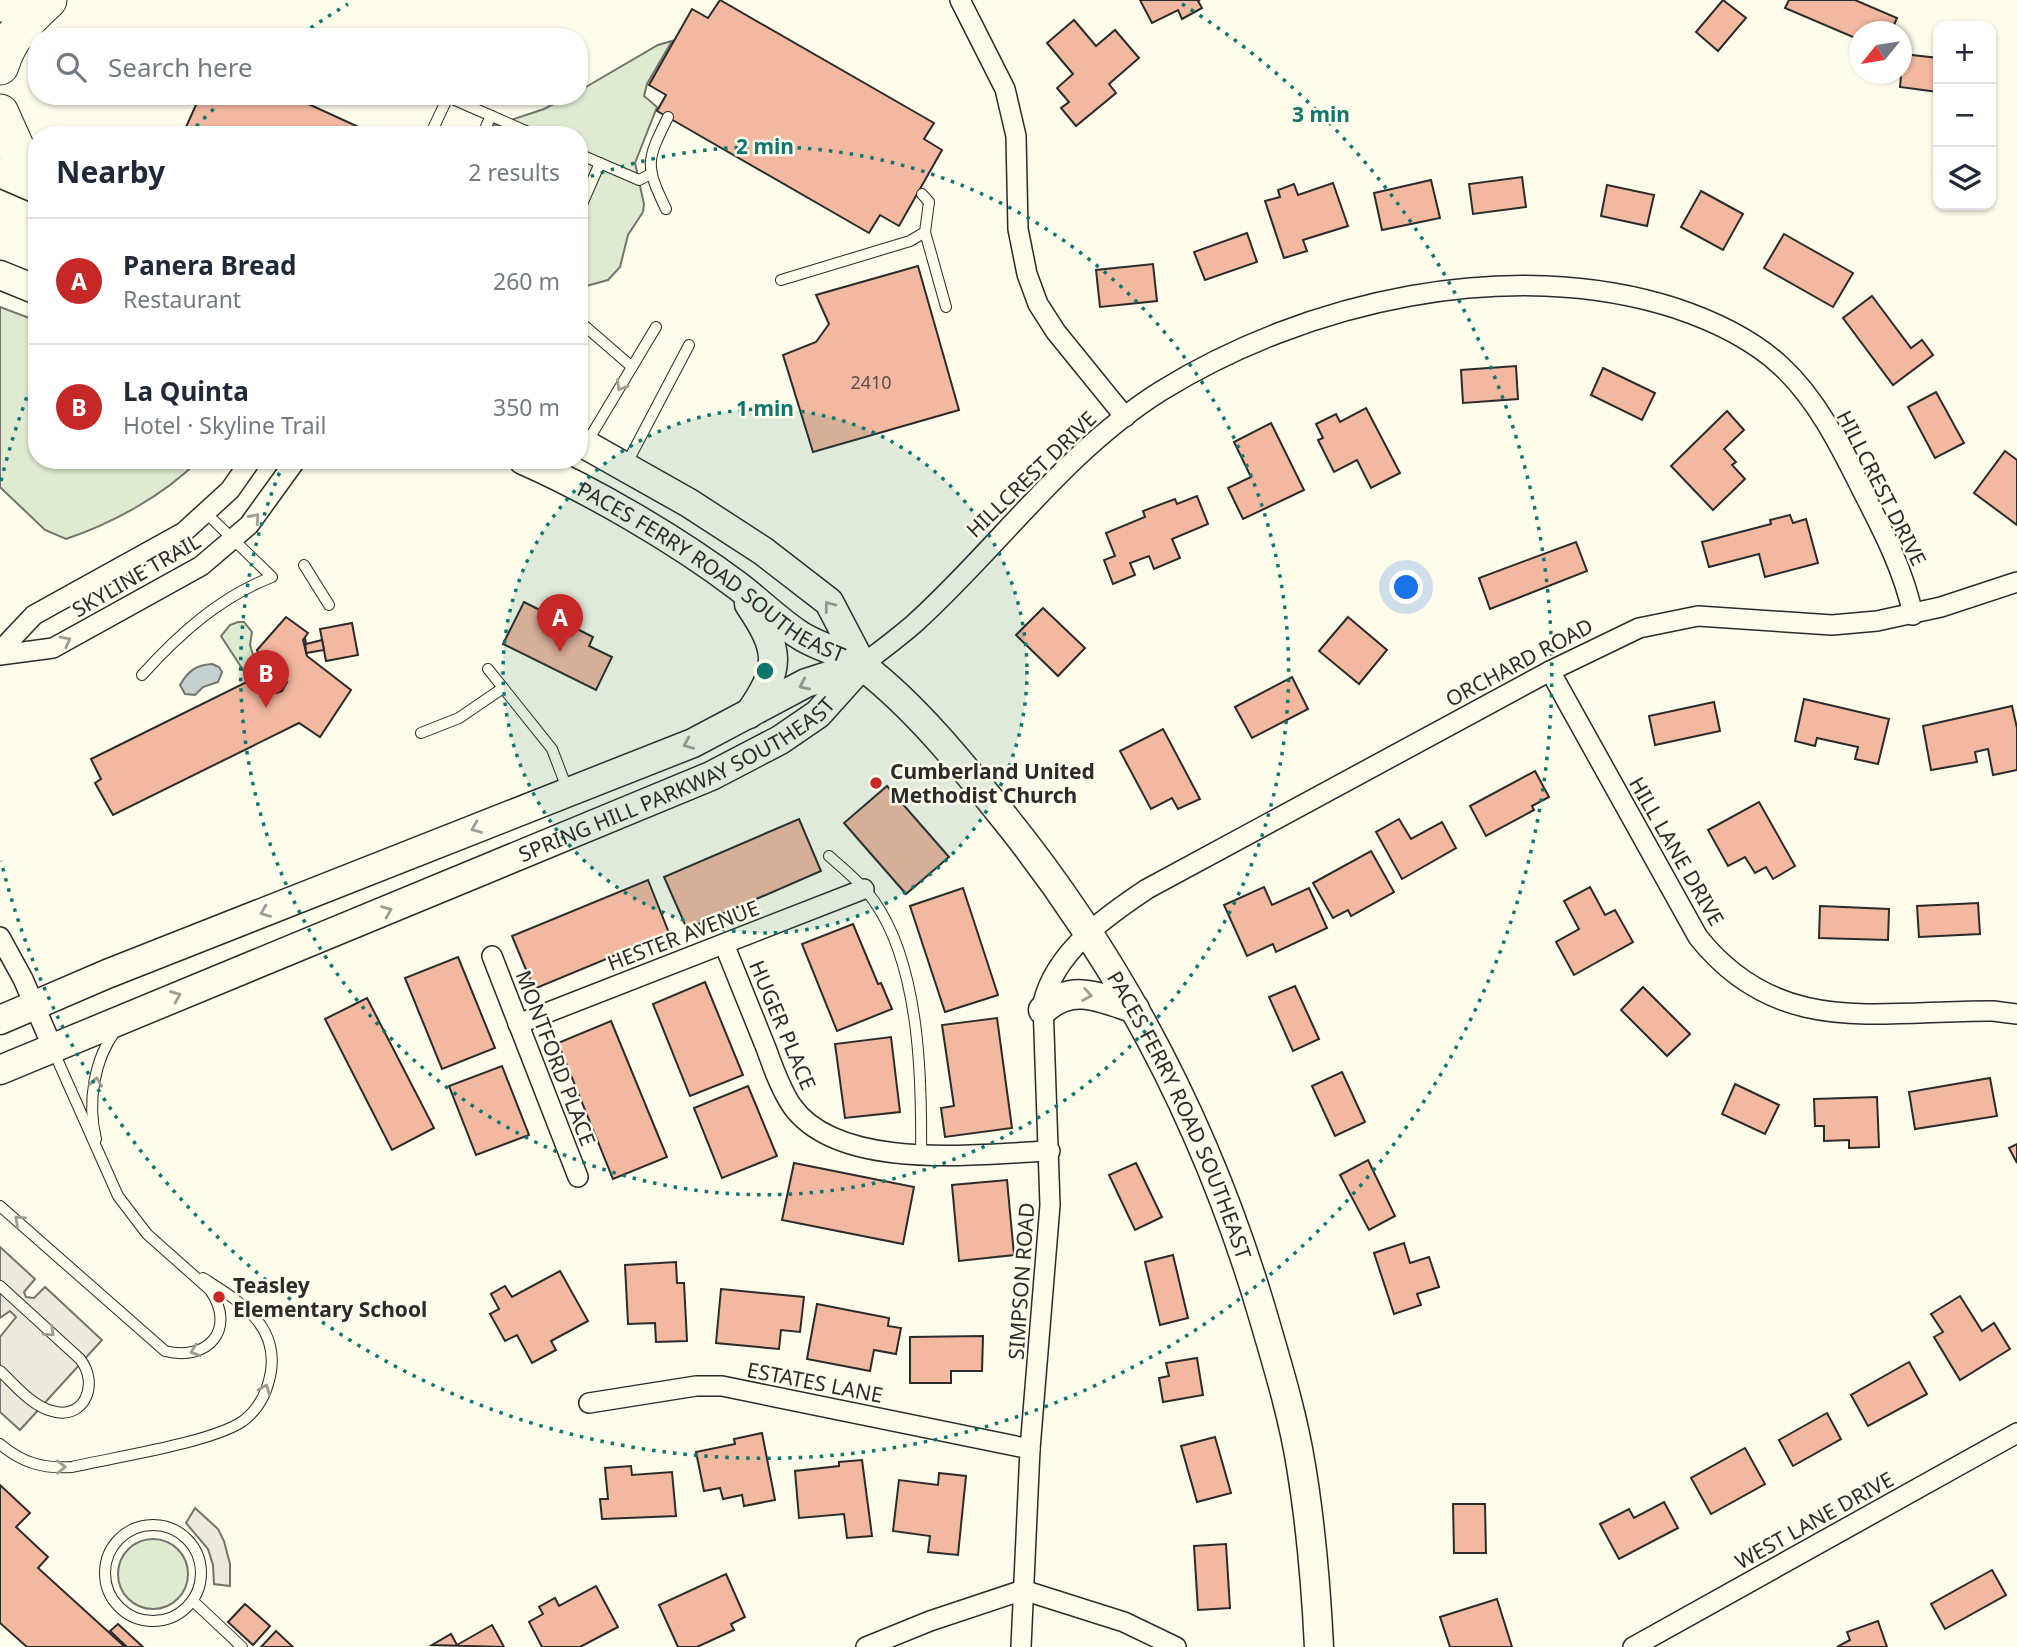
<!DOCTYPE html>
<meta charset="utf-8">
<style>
:root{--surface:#fff;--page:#f2f2f3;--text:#1f2937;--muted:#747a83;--line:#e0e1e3;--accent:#c62828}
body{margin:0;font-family:"Noto Sans",sans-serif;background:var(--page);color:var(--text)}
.controls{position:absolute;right:21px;top:21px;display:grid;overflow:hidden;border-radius:14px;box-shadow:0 2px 5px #0004}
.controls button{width:63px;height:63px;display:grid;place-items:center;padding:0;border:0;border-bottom:2px solid var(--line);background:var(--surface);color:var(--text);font:35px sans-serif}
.compass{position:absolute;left:1849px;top:21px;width:63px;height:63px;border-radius:50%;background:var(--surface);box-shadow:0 2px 5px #0004;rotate:240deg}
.you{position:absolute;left:1407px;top:588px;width:24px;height:24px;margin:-18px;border:5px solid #fff;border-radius:50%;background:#1a73e8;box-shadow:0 0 0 10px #1a73e833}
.badge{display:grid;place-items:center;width:46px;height:46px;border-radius:50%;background:var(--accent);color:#fff;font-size:23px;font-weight:700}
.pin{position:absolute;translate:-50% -58px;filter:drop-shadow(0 2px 4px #0008)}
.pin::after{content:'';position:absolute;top:37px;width:24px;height:21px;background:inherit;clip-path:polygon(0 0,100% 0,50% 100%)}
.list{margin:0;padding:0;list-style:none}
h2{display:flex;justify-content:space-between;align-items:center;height:91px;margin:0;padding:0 28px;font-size:30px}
h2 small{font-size:23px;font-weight:400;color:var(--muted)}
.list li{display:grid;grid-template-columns:46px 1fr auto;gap:21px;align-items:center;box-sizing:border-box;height:126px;padding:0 28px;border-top:2px solid var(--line)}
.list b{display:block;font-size:26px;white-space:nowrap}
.list p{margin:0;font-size:23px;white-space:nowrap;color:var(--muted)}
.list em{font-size:23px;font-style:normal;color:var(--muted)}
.icon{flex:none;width:38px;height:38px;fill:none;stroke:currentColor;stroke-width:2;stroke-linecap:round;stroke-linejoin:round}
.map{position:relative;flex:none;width:2017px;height:1647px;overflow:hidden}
.search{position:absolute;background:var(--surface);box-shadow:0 2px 5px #0004;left:28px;top:28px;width:560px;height:77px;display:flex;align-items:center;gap:18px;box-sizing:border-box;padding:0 24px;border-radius:28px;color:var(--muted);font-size:26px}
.panel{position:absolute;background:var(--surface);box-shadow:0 2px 5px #0004;left:28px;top:126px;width:560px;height:343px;border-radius:28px}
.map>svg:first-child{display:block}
.green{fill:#deebd1;stroke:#74746e;stroke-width:2}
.parking{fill:#eceadb;stroke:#74746e;stroke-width:2}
.water{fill:#c7d0d0;stroke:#74746e;stroke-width:2}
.building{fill:#f2b8a0;stroke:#2b2b2b;stroke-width:2}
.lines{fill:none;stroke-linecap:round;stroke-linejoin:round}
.lane-casing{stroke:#2b2b2b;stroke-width:12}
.street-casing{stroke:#2b2b2b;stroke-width:22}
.secondary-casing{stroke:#2b2b2b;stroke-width:31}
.highway-casing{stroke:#2b2b2b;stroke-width:39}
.lane{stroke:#fdfbea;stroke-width:10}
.street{stroke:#fdfbea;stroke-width:19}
.secondary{stroke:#fdfbea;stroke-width:28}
.highway{stroke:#fdfbea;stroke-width:37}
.oneway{stroke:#9e9d94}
.ring{fill:none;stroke:#0f766e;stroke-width:3.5;stroke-dasharray:3.5 7}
.poi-dot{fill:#c62828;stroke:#fdfbea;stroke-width:2.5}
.labels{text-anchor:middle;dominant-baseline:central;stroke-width:5;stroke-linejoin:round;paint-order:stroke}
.number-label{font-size:18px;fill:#5d4e48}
.street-label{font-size:21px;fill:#2b2b2b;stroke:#fdfbea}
.poi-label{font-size:21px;font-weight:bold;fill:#2b2b2b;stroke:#fdfbea;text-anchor:start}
.centre{fill:#0f766e;stroke:#fdfbea;stroke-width:3.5}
.ring-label{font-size:21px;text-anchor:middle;font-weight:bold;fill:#0f766e;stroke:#fdfbea;stroke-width:5;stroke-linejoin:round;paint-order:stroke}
</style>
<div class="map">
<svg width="2017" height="1647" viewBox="0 0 2017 1647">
<rect width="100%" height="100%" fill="#fdfbea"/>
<g class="green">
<path d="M672,41l-25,43 -3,12 13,11 -22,56 9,41 -1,8 -15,23 -8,32 -12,13 -29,8v-153h-113l78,-26 25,-13h10v-5l79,-46z"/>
<path d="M0,307l37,14v139h162c-36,36 -86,63 -133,79l-21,-9 -45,-43z"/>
<path d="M238,622h6l8,10 -2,13 6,20 -9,11 -26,-40 9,-11z"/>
<circle cx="153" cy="1574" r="35"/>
</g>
<g class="parking">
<path d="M0,1247l35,32 -11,13 2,5 8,1 11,-11 57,53 -82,90 -20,-18v-75l16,-20 -6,-6 -10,7z"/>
<path d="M195,1508l23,21 6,12 6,23v22l-16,-2 -1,-19 -5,-16 -22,-26z"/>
</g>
<path class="water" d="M212,664l7,3 3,5 -4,10 -15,5 -8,8 -10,-1 -5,-9c8,-14 16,-20 32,-21z"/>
<g class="building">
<path d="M720,0l214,123 -10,16 18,11 -43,76 -19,-11 -11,18 -212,-122 9,-16 -17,-10 43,-76 16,9z"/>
<path d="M1140,0h60l-2,1 4,7 -20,11 -4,-9 -26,13z"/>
<path d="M1723,0l23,18 -28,33 -22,-19z"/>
<path d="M1789,0h66l42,18 -6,14h-31v8l-75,-32z"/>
<path d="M1074,20l22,26 19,-16 24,28 -30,26 7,9 -40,33 -15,-18 8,-6 -12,-14 16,-14 -26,-31z"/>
<path d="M1903,54l35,4v34l-38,-5z"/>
<path d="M200,96h91l72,33 -3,6h-157l-17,-8z"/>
<path d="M1522,177l4,30 -53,7 -4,-30z"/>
<path d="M1431,180l9,38 -58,12 -8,-37z"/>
<path d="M1333,183l15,43 -45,14 4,11 -23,7 -19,-57 15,-4 -2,-7 16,-6 4,11z"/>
<path d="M1607,185l47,10 -7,31 -46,-10z"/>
<path d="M1701,191l42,23 -20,36 -42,-23z"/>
<path d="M1247,233l10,29 -52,18 -11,-28z"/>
<path d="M1784,234l69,39 -20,34 -69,-39z"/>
<path d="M1153,264l4,37 -57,6 -4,-37z"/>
<path d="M918,266l41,144 -146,42 -30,-97 33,-13 13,-18 -13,-29z"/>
<path d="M1872,296l39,52 11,-8 11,15 -40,30 -50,-67z"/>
<path d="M1516,366l2,33 -55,4 -2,-33z"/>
<path d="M1603,368l52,25 -13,27 -51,-25z"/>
<path d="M1936,392l28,51 -29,15 -27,-51z"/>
<path d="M1366,408l34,65 -29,15 -14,-28 -23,12 -16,-32 5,-2 -7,-14 20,-10 4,8z"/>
<path d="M1727,411l17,19 -20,19 12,13 -4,3 13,14 -32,31 -42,-44z"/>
<path d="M1271,423l33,67 -61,29 -15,-31 23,-11 -17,-35z"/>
<path d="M2005,451l12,9v65l-43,-32z"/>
<path d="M1197,496l11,28 -36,15 8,19 -26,11 -5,-13 -19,7 5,12 -22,9 -9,-24 11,-4 -9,-23 39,-16 -2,-6 32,-12 2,5z"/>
<path d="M1790,515l3,8 13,-4 12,44 -53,14 -6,-23 -50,13 -7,-25 69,-18 -1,-4z"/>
<path d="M1576,542l11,29 -97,38 -11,-31z"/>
<path d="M524,602l69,35 -4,9 23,11 -16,33 -93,-46z"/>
<path d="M1043,608l42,40 -27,28 -42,-41z"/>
<path d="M286,617l22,16 -5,7 4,16 44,34 -31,47 -21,-14 -186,92 -18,-32 6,-4 -10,-20 176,-87 10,21 5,-2 5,-9 -24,-17 -6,-15z"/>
<path d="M1348,617l39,33 -28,34 -40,-33z"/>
<path d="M352,623l6,32 -32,6 -6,-32z"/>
<path d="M305,638l1,6 16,-4 2,10 -18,3z"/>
<path d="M1292,677l16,32 -56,29 -17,-31z"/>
<path d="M1804,699l85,20 -11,45 -23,-5 3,-12 -41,-9 -2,8 -20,-5z"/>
<path d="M1714,702l6,29 -65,14 -6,-29z"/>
<path d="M2012,706l5,22v42l-24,5 -5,-26 -13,3 2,10 -46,8 -8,-44z"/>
<path d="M1163,729l37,70 -22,10 -6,-11 -21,11 -31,-58z"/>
<path d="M1535,771l14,26 -17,9 2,4 -48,26 -16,-30z"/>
<path d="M887,786l62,71 -43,37 -62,-71z"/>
<path d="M1759,802l36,64 -22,13 -7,-12 -11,6 -10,-16 -17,9 -20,-36z"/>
<path d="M799,819l22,52 -134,58 -23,-52z"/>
<path d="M1399,819l12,20 31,-17 14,26 -54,31 -26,-47z"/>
<path d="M1371,851l23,41 -43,24 -3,-6 -15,8 -20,-35z"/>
<path d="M648,880l21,53 -135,56 -22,-53z"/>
<path d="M1264,887l8,18 37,-17 18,40 -51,24 -3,-8 -26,12 -23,-51z"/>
<path d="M1590,887l15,28 10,-5 18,32 -59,33 -18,-33 23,-13 -15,-28z"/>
<path d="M963,888l35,107 -53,17 -35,-106z"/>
<path d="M1978,903l2,31 -61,3 -2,-31z"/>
<path d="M1820,906l69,3 -1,31 -69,-2z"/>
<path d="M853,924l25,60 3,-1 11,26 -55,22 -35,-87z"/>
<path d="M458,957l37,91 -53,21 -37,-91z"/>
<path d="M705,982l38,93 -53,21 -37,-92z"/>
<path d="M1295,986l24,53 -26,12 -24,-54z"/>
<path d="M1643,987l47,47 -23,22 -46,-46z"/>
<path d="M367,998l67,130 -42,22 -67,-131z"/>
<path d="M997,1018l15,110 -67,9 -4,-29 13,-2 -12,-81z"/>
<path d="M611,1021l56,136 -54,22 -55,-136z"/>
<path d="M891,1037l9,75 -55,6 -10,-74z"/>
<path d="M502,1066l27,69 -53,20 -27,-69z"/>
<path d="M1342,1072l23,50 -30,14 -23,-50z"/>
<path d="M1990,1078l7,38 -82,13 -6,-37z"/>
<path d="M1735,1084l44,21 -14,29 -43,-20z"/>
<path d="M748,1086l29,70 -55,22 -28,-70z"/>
<path d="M1877,1097l2,50 -30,1v-8l-25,1v-15h-9l-1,-27z"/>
<path d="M2017,1144v19l-8,-15z"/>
<path d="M1368,1160l27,56 -26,14 -29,-55z"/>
<path d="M794,1163l120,24 -11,57 -121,-24z"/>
<path d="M1136,1163l26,54 -27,13 -26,-55z"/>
<path d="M1007,1180l7,75 -55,6 -7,-76z"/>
<path d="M1404,1243l6,20 19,-6 10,30 -22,7 4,11 -27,9 -20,-61z"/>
<path d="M1173,1255l15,63 -28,7 -15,-63z"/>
<path d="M676,1262l1,21h7l3,58 -31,1 -1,-19 -27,1 -3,-59z"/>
<path d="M560,1271l28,50 -37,20 5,9 -24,13 -15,-28 -12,6 -15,-27 9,-5 -8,-15 14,-8 7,11z"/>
<path d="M721,1289l83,8 -4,35 -19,-2 -2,19 -63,-6z"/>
<path d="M1960,1296l22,35 12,-8 16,26 -50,31 -26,-43 9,-5 -12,-18z"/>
<path d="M817,1304l72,14 -1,8 13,2 -5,26 -22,-4 -4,21 -63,-12z"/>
<path d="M983,1336l-1,35h-31v12h-41v-46z"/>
<path d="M1197,1358l6,37 -40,7 -4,-24 10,-2 -3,-13z"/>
<path d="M1909,1362l18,32 -59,32 -17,-31z"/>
<path d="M1827,1413l14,26 -48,27 -14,-26z"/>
<path d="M762,1433l13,67 -31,6 -2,-11 -19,4 -3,-11 -16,3 -8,-39 39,-8 -1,-5z"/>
<path d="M1215,1437l16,56 -34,9 -16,-56z"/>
<path d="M1745,1448l20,36 -54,30 -20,-36z"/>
<path d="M862,1460l10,76 -25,2 -3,-24 -45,4 -4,-47 44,-5v-4z"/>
<path d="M631,1466l1,9 40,-3 4,44 -74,3 -2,-20h8l-3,-31z"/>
<path d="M939,1473l27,3 -8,79 -30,-3 2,-16 -37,-5 6,-51 39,5z"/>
<path d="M0,1485l30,28 -14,14 32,30 -10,11 87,79h-98l-27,-24z"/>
<path d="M1664,1502l14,26 -59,31 -19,-35 29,-15 5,9z"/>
<path d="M1453,1504h32l1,49h-32z"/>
<path d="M1226,1544l4,64 -32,2 -4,-64z"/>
<path d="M1992,1570l14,25 -61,34 -14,-25z"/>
<path d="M726,1574l19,43 -14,7 3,6 -37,17h-19l-19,-42z"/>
<path d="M596,1586l22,41 -38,20h-38l-13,-25 14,-8 -4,-7 16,-9 4,8z"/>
<path d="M1497,1599l15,48h-62l-10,-30z"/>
<path d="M245,1604l25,22 -17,19 -25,-23z"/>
<path d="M1878,1621l9,26h-50l13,-7 -3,-8z"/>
<path d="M118,1624l25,23h-16l-17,-16z"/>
<path d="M492,1625l12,22 -72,-2 19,-11 6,11z"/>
<path d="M276,1631l17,16h-32z"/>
</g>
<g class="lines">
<defs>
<g id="lane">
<path d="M430,135l18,-38 87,38"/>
<path d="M482,135l9,-19"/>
<path d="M579,154l60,26 12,-6"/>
<path d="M666,209c-22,-45 -19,-49 2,-92"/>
<path d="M579,211l21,-48"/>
<path d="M925,232l21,75"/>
<path d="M781,280l129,-39 15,-9 4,-30 -7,-8"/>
<path d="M579,321l53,46"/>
<path d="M586,444l70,-117"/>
<path d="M626,465l63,-120"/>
<path d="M304,565l25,40"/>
<path d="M488,669l64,80 16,42"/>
<path d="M142,675c37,-41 78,-78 130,-98l-66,-64"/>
<path d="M421,733l38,-15 44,-30"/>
<path d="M829,856c16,14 33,28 45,45 46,65 48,178 47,255"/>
<path d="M96,1139c-9,-36 -2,-80 20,-109"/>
<path d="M0,1206l165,145c43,11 72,-22 45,-61l-63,-56 -29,-38 -65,-146"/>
<path d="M0,1286l80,73c20,25 4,62 -28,52 -20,-5 -37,-26 -52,-40"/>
<path d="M0,1444c22,19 44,25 72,23 42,-10 139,-24 171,-46 16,-12 25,-31 28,-50 7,-48 -34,-71 -68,-93"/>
<circle cx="153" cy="1573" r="48"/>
<path d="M193,1601l49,46"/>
</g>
<g id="street">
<path d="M960,0l45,89 11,47 2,93 9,45 11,30 18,28 69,85"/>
<path d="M0,651l34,-36 150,-83 46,-42 21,-30"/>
<path d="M0,655l53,-7 148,-82 48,-41 47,-65"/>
<path d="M862,665c18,-14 36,-27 53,-42 84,-76 149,-171 246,-232 145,-90 349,-136 514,-83 39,13 76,30 106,58 36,33 60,82 81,124 21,41 42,81 51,125"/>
<path d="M1550,671l148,266c81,102 182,73 295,74l24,3"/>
<path d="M0,937l23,42 29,67"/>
<path d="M724,944c14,34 28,69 42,104 7,19 14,40 26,58 47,66 186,48 258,45"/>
<path d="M492,956l86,221"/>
<path d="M518,1024l346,-135"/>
<path d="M589,1403l107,-17h26l308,63"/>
<path d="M866,1647l64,-26 93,-31 101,32 52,25"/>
<path d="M1021,1647l9,-198 20,-244 -7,-202c12,-51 62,-86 104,-114l403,-218 89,-43 59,-12 134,9 45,-4 64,-14 76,-25"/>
<path d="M1633,1647l384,-214"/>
</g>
<g id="secondary">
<path d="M0,173l37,16"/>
<path d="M0,275l37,15"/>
<path d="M579,441l110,62 74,48 66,51 33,63"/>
<path id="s1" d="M523,460c70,31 154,80 215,126 21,16 39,34 60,48 20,14 48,18 67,34 51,40 94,93 135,144 122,150 210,321 264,507 14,48 29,97 37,147 10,60 15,120 18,181"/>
<path d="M749,714c33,-47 31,-64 0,-110"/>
<path d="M1043,1010c29,-28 59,-12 92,-1"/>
<path d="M0,1020l107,-46 586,-231 113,-60 53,-17"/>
<path id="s2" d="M0,1070l711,-294 69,-36 38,-26 44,-49"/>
</g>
<g id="highway">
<path d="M0,3l11,-3"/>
<path d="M0,66c8,-28 26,-46 48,-66"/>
<path d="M0,113l17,38 20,28"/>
</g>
</defs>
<use href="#lane" class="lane-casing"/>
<use href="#street" class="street-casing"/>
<use href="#secondary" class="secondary-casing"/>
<use href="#highway" class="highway-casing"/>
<use href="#lane" class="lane"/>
<use href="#street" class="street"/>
<use href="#secondary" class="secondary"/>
<use href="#highway" class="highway"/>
</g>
<defs><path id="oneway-chevron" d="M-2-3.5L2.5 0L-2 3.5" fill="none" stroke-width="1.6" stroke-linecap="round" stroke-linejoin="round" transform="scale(1.75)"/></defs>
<g class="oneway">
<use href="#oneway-chevron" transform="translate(621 386) rotate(121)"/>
<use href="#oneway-chevron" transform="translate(255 518) rotate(-48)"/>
<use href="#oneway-chevron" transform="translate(829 606) rotate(-127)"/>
<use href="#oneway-chevron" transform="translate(66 641) rotate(-28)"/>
<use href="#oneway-chevron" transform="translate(804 685) rotate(156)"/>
<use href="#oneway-chevron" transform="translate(688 744) rotate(157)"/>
<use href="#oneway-chevron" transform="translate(476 828) rotate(158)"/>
<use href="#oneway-chevron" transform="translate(387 911) rotate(-22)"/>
<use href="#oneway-chevron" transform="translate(265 912) rotate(158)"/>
<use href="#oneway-chevron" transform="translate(1087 995) rotate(10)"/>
<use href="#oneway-chevron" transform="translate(176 996) rotate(-22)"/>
<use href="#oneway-chevron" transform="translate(96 1082) rotate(-82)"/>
<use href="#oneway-chevron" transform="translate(19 1220) rotate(-138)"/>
<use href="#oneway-chevron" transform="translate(50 1332) rotate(42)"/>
<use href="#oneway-chevron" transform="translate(195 1351) rotate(161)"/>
<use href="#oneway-chevron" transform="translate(265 1389) rotate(-68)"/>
<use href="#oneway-chevron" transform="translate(61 1467) rotate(-1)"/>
</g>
<circle cx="765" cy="671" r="262" fill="#0f766e" fill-opacity=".12"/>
<g class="ring">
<circle cx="765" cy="671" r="262"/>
<path d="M581 180A524 524 0 1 1 284 462"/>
<path d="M1 481A787 787 0 0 1 35 376M189 134A787 787 0 0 1 223 100M302 34A787 787 0 0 1 348 4M1182 4A787 787 0 1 1 1 861"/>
</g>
<g class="poi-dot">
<circle cx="876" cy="783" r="7"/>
<circle cx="219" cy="1297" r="7"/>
</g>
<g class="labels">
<g class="number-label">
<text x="871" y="382">2410</text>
</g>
<g class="street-label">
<text transform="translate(1031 474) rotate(-44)">HILLCREST DRIVE</text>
<text transform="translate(1882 488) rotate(63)">HILLCREST DRIVE</text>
<text stroke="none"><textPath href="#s1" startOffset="220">PACES FERRY ROAD SOUTHEAST</textPath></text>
<text transform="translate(136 575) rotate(-30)">SKYLINE TRAIL</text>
<text transform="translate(1519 662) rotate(-28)">ORCHARD ROAD</text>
<text stroke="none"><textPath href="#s2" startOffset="737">SPRING HILL PARKWAY SOUTHEAST</textPath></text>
<text transform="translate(1677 851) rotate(60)">HILL LANE DRIVE</text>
<text transform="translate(683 935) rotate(-21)">HESTER AVENUE</text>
<text transform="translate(783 1025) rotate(67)">HUGER PLACE</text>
<text transform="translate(556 1058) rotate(69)">MONTFORD PLACE</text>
<text stroke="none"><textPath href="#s1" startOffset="954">PACES FERRY ROAD SOUTHEAST</textPath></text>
<text transform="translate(1021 1281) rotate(-86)">SIMPSON ROAD</text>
<text transform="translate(815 1382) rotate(11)">ESTATES LANE</text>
<text transform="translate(1814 1520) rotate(-29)">WEST LANE DRIVE</text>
</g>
<g class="poi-label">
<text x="890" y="771">Cumberland United<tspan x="890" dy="24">Methodist Church</tspan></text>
<text x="233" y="1285">Teasley<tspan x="233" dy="24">Elementary School</tspan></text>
</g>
</g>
<circle cx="765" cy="671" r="10" class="centre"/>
<g class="ring-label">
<text x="1321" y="122">3 min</text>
<text x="765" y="154">2 min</text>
<text x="765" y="416">1 min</text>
</g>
</svg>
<div class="controls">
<button>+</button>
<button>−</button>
<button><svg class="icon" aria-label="layers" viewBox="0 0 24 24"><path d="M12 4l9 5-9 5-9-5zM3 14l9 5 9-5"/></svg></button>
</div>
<svg class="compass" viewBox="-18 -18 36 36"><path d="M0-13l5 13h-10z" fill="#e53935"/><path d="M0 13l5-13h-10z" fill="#747a83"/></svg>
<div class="you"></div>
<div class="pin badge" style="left:560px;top:652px">A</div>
<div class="pin badge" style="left:266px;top:708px">B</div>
<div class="search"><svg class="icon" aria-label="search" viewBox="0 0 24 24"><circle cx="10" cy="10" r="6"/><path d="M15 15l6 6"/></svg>Search here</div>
<section class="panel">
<h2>Nearby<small>2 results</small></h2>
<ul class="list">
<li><span class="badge">A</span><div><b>Panera Bread</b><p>Restaurant</p></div><em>260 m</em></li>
<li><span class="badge">B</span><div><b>La Quinta</b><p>Hotel · Skyline Trail</p></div><em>350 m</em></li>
</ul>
</section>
</div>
